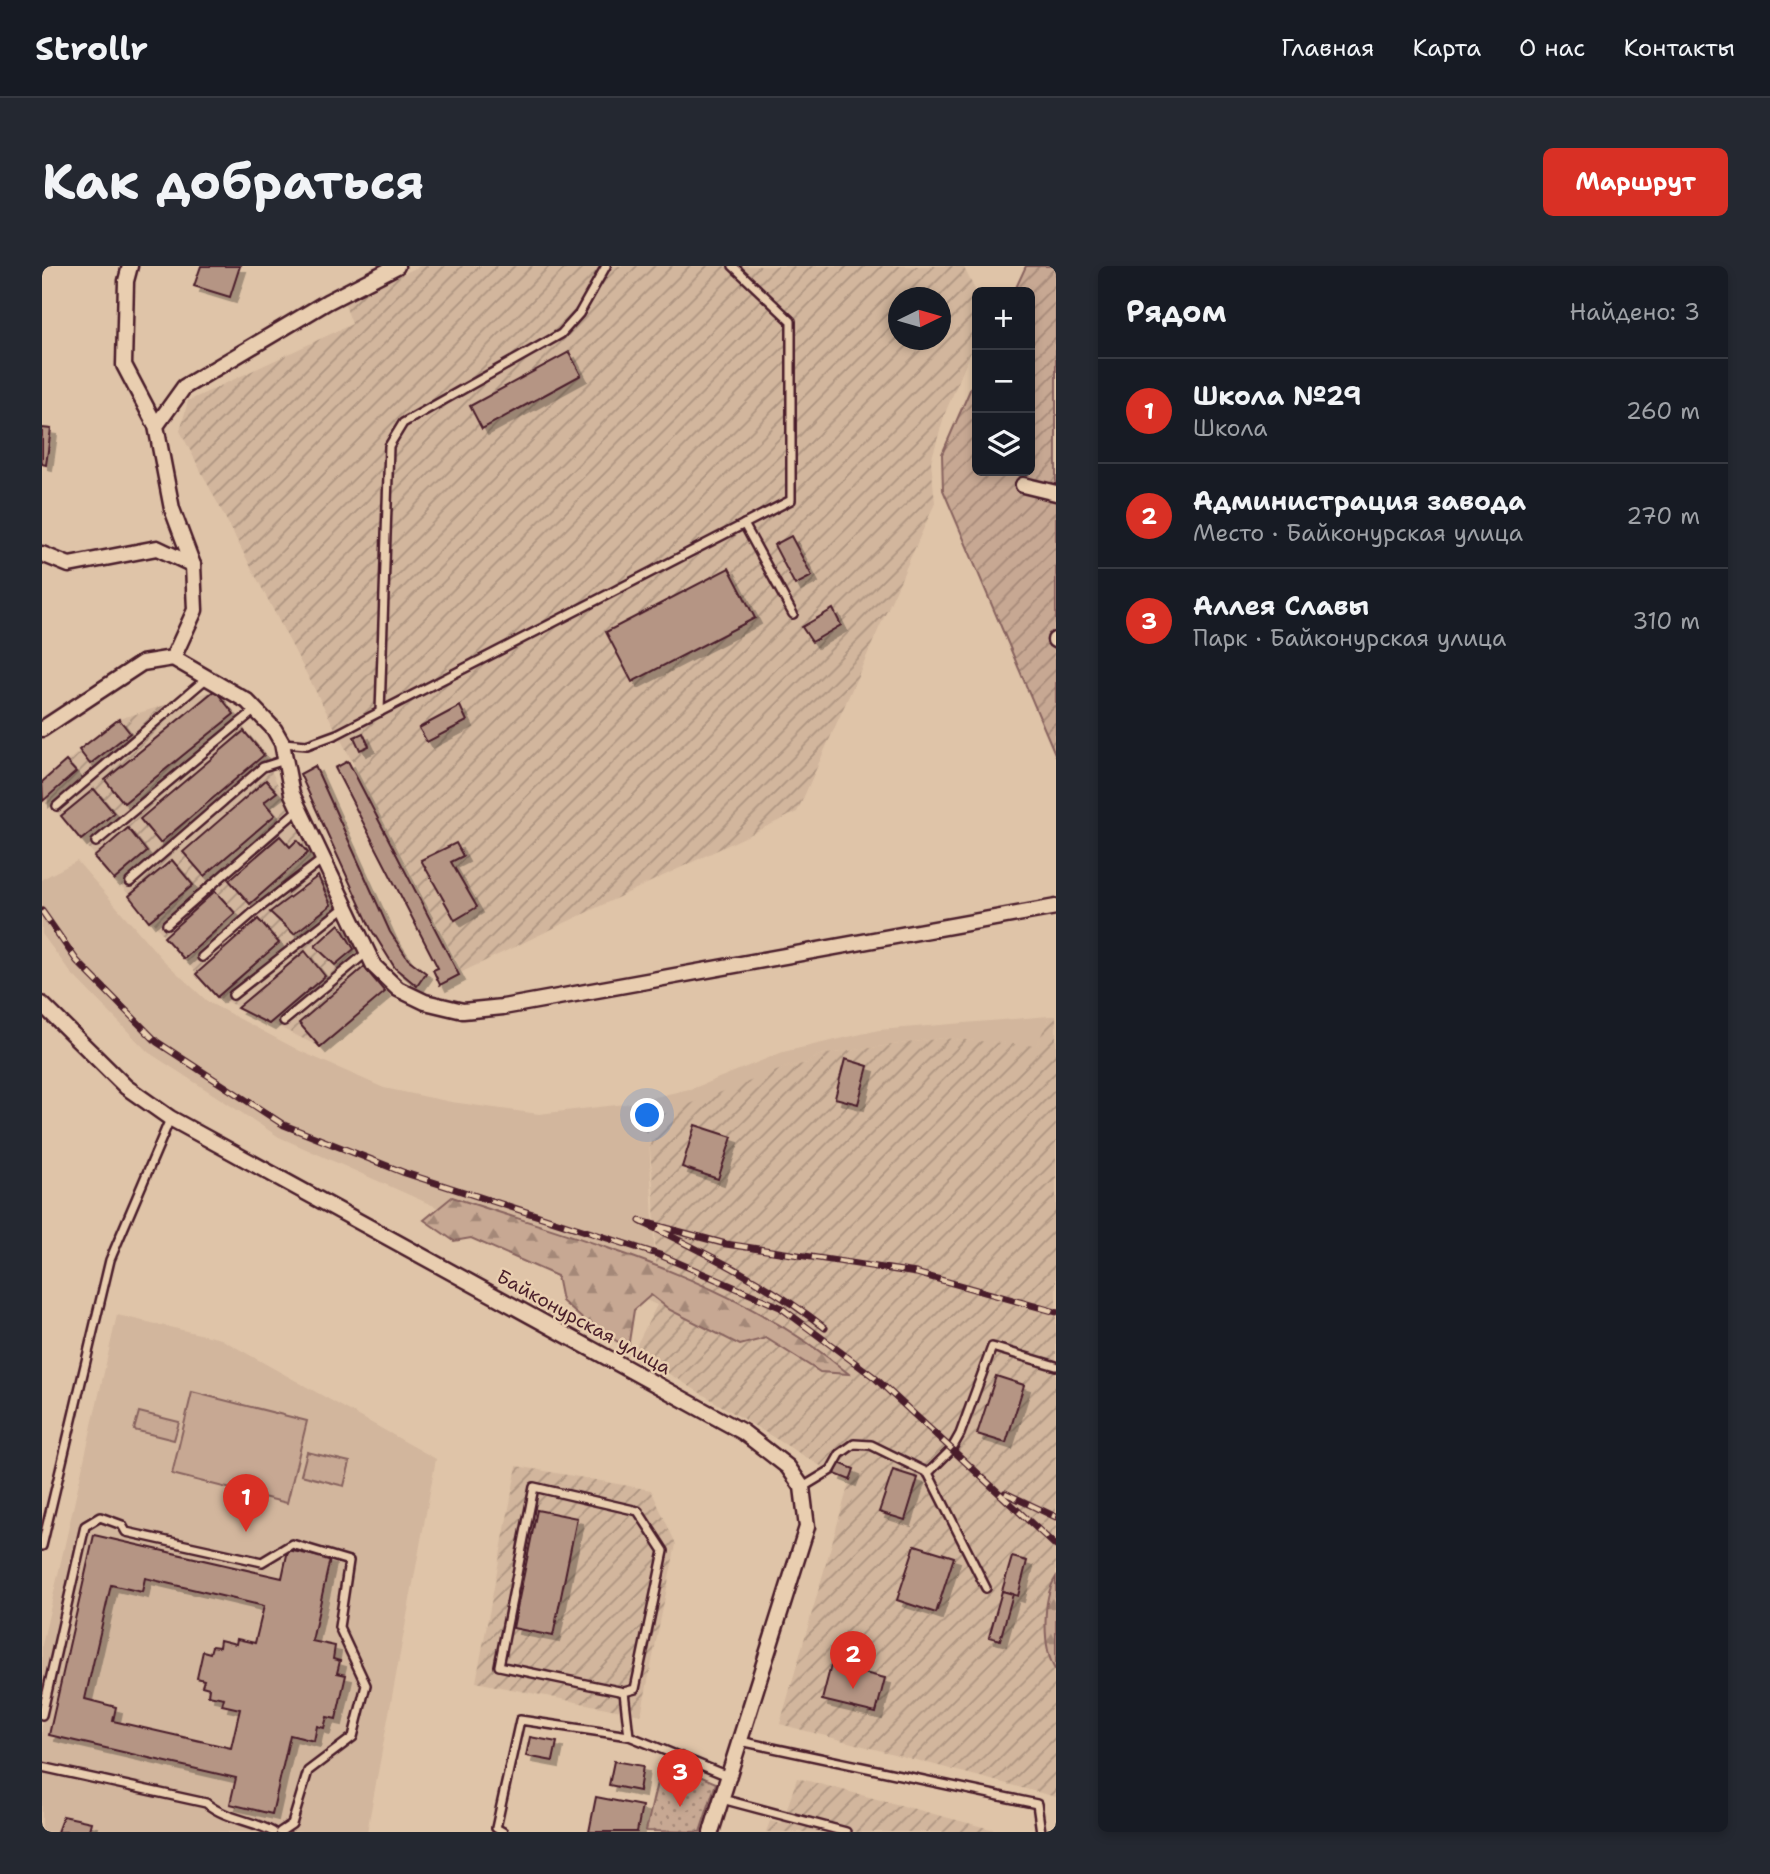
<!DOCTYPE html>
<html lang="ru">
<meta charset="utf-8">
<style>
:root{--surface:#171b24;--page:#242831;--text:#f1f3f6;--muted:#9ea1a6;--line:#363941;--accent:#d93025}
body{margin:0;font-family:"Shantell Sans",sans-serif;background:var(--page);color:var(--text)}
.controls{position:absolute;right:21px;top:21px;display:grid;overflow:hidden;border-radius:10px;box-shadow:0 4px 10px #0003}
.controls button{width:63px;height:63px;display:grid;place-items:center;padding:0;border:0;border-bottom:2px solid var(--line);background:var(--surface);color:var(--text);font:35px sans-serif}
.compass{position:absolute;left:846px;top:21px;width:63px;height:63px;border-radius:50%;background:var(--surface);box-shadow:0 4px 10px #0003;rotate:85deg}
.you{position:absolute;left:606px;top:850px;width:24px;height:24px;margin:-18px;border:5px solid #fff;border-radius:50%;background:#1a73e8;box-shadow:0 0 0 10px #1a73e833}
.badge{display:grid;place-items:center;width:46px;height:46px;border-radius:50%;background:var(--accent);color:#fff;font-size:23px;font-weight:700}
.pin{position:absolute;translate:-50% -58px;filter:drop-shadow(0 2px 4px #0008)}
.pin::after{content:'';position:absolute;top:37px;width:24px;height:21px;background:inherit;clip-path:polygon(0 0,100% 0,50% 100%)}
.list{margin:0;padding:0;list-style:none}
h2{display:flex;justify-content:space-between;align-items:center;height:91px;margin:0;padding:0 28px;font-size:30px}
h2 small{font-size:23px;font-weight:400;color:var(--muted)}
.list li{display:grid;grid-template-columns:46px 1fr auto;gap:21px;align-items:center;box-sizing:border-box;height:105px;padding:0 28px;border-top:2px solid var(--line)}
.list b{display:block;font-size:26px;white-space:nowrap}
.list p{margin:0;font-size:23px;white-space:nowrap;color:var(--muted)}
.list em{font-size:23px;font-style:normal;color:var(--muted)}
.icon{flex:none;width:38px;height:38px;fill:none;stroke:currentColor;stroke-width:2;stroke-linecap:round;stroke-linejoin:round}
.map{position:relative;flex:none;width:1014px;height:1566px;overflow:hidden;border-radius:10px}
header{display:flex;align-items:center;gap:42px;box-sizing:border-box;height:98px;padding:0 35px;background:var(--surface);border-bottom:2px solid var(--line)}
header strong{font-size:33px}
nav{display:flex;gap:38px;margin-inline-start:auto;font-size:24px}
.intro{display:flex;align-items:center;justify-content:space-between;box-sizing:border-box;height:168px;padding:0 42px}
h1{margin:0;font-size:49px}
.button{padding:18px 32px;border-radius:10px;background:var(--accent);color:#fff;font-size:24px;font-weight:700}
main{display:flex;gap:42px;padding:0 42px}
aside{flex:1;background:var(--surface);border-radius:10px;box-shadow:0 4px 10px #0003}
.map>svg:first-child{display:block}
.built{fill:#d2b69d}
.industrial{fill:url(#industrial-furrows);fill-rule:evenodd}
.forest{fill:url(#forest-firs);stroke:#88645f;stroke-width:2}
.park{fill:url(#park-dots);stroke:#88645f;stroke-width:2}
.garden{fill:url(#garden-furrows);stroke:#88645f;stroke-width:2}
.pitch{fill:#c7a893;stroke:#88645f;stroke-width:2}
.building{fill:#b59584;stroke:#4a1f2b;stroke-width:2;fill-rule:evenodd;filter:url(#shadow)}
.lines{fill:none;stroke-linecap:round;stroke-linejoin:round}
.lane-casing{stroke:#4a1f2b;stroke-width:12}
.street-casing{stroke:#4a1f2b;stroke-width:19}
.lane{stroke:#e9ceb0;stroke-width:7}
.street{stroke:#e9ceb0;stroke-width:14}
.rail-casing{stroke:#4a1f2b;stroke-width:7}
.rail{stroke:#e9ceb0;stroke-width:4.5;stroke-dasharray:13;stroke-linecap:butt}
.labels{text-anchor:middle;dominant-baseline:central;stroke-width:5;stroke-linejoin:round;paint-order:stroke}
.street-label{font-size:19px;fill:#4a1f2b;stroke:#e9ceb0}
</style>
<header>
<strong>Strollr</strong>
<nav><a>Главная</a><a>Карта</a><a>О нас</a><a>Контакты</a></nav>
</header>
<div class="intro"><h1>Как добраться</h1><a class="button">Маршрут</a></div>
<main>
<div class="map">
<svg width="1014" height="1566" viewBox="0 0 1014 1566">
<defs>
<pattern id="industrial-furrows" width="10" height="10" patternUnits="userSpaceOnUse" patternTransform="scale(1.75)"><rect width="10" height="10" fill="#d2b69d"/><path d="M-1 1l2-2M0 10L10 0M9 11l2-2" fill="none" stroke="#ac9380"/></pattern>
<pattern id="forest-firs" width="22" height="20" patternUnits="userSpaceOnUse" patternTransform="scale(1.75)"><rect width="22" height="20" fill="#c7a893"/><path d="M5 1l3.5 6h-7zM16 11l3.5 6h-7z" fill="#a48878"/></pattern>
<pattern id="park-dots" width="8" height="8" patternUnits="userSpaceOnUse" patternTransform="scale(1.75)"><rect width="8" height="8" fill="#c7a893"/><path d="M2 2h.1M6 6h.1" fill="none" stroke="#a48878" stroke-width="1.8" stroke-linecap="round"/></pattern>
<pattern id="garden-furrows" width="10" height="10" patternUnits="userSpaceOnUse" patternTransform="scale(1.75)"><rect width="10" height="10" fill="#c7a893"/><path d="M-1 1l2-2M0 10L10 0M9 11l2-2" fill="none" stroke="#a48878"/></pattern>
<filter id="shadow"><feDropShadow dx="6" dy="6" stdDeviation="0" flood-color="#0004"/></filter>
</defs>
<rect width="100%" height="100%" fill="#dfc4a8"/>
<filter id="ink" filterUnits="userSpaceOnUse"><feTurbulence type="fractalNoise" baseFrequency=".0143" numOctaves="2"/><feDisplacementMap in="SourceGraphic" scale="14" xChannelSelector="R" yChannelSelector="G"/><feConvolveMatrix kernelMatrix="1 2 1 2 8 2 1 2 1" color-interpolation-filters="sRGB"/></filter>
<g filter="url(#ink)">
<g class="built">
<path d="M35,595l85,98 46,43 92,49 84,37 67,14 88,12 86,-10 69,-16 89,-36 96,-22 170,-14 -12,31 -94,-9 -124,17 -11,8 -21,4 -138,70 8,168 -378,-168 -131,-85 -77,-79 -29,-39v-55z"/>
<path d="M75,1049l104,24 215,120 -69,373h-325v-187z"/>
</g>
<g class="industrial">
<path d="M378,0h543l14,28v44l-32,75 -14,48 4,42 -138,309 -335,160 -282,-541 8,-30 164,-77 -8,-22zM856,32h42v42h-42z"/>
<path d="M173,424l49,65 90,194 31,43 -65,55 -103,-50 -156,-181 -19,-16v-18l77,-63z"/>
<path d="M1007,750h7v781l-276,-73 70,-244 -31,-15 -186,-113 24,-47 -3,-109 -5,-59 -5,-7 14,-14 129,-49 21,-4 11,-8 124,-17 94,8z"/>
<path d="M475,1200l134,24 25,54 -35,171 -165,-33z"/>
<path d="M755,1512l205,54h-236l4,-11 12,3z"/>
</g>
<g class="forest">
<path d="M410,931c138,46 284,82 397,177l-29,-2 -54,-34 -26,7 -70,-35 -19,-15 -17,15 -6,38 -42,-26 -24,-21 -5,-25 -86,-38 -17,3 -30,-21z"/>
<path d="M1014,1311v94c-14,-21 -14,-73 0,-94z"/>
</g>
<path class="park" d="M620,1494l54,23 -16,49 -54,-1z"/>
<path class="garden" d="M984,0h30v490l-113,-266 -1,-36 35,-80v97h53v-179h-16z"/>
<g class="pitch">
<path d="M150,1126l115,29 -20,82 -115,-29z"/>
<path d="M97,1146l40,10 -5,18 -40,-10z"/>
<path d="M265,1186l43,10 -6,24 -43,-11z"/>
</g>
<g class="building">
<path d="M159,0h39l-10,31 -36,-11z"/>
<path d="M527,86l12,23 -99,54 -12,-23z"/>
<path d="M0,162l9,1 -5,36 -4,-1z"/>
<path d="M749,270l21,40 -17,9 -21,-40z"/>
<path d="M687,302l26,50 -123,64 -26,-50z"/>
<path d="M791,343l8,16 -29,17 -10,-15z"/>
<path d="M173,424l19,24 -110,89 -19,-23z"/>
<path d="M418,440l7,15 -40,21 -8,-14z"/>
<path d="M77,453l11,14 -40,31 -11,-14z"/>
<path d="M202,465l20,24 -104,88 -20,-24z"/>
<path d="M321,467l6,13 -9,4 -6,-13z"/>
<path d="M24,495l10,11 -33,29 -1,-19z"/>
<path d="M306,495l111,214 -19,10 -7,-15 5,-2 -103,-200z"/>
<path d="M273,500l75,166 18,27 18,14 -9,13 -22,-18 -24,-39 -71,-155z"/>
<path d="M224,514l11,12 -13,10 11,13 -71,61 -21,-24z"/>
<path d="M52,523l20,24 -33,27 -20,-24z"/>
<path d="M86,562l19,24 -33,28 -20,-23z"/>
<path d="M238,570l10,11 7,-7 11,13 -58,51 -21,-24z"/>
<path d="M414,577l7,13 -12,6 26,45 -22,13 -34,-60z"/>
<path d="M130,594l21,25 -44,36 -20,-25z"/>
<path d="M276,610l13,29 -37,29 -24,-22z"/>
<path d="M173,625l20,22 -51,46 -20,-22z"/>
<path d="M216,653l21,24 -62,54 -21,-23z"/>
<path d="M297,658l15,25 -19,16 -20,-19z"/>
<path d="M263,685l20,25 -56,48 -32,-16z"/>
<path d="M322,701l21,25 -65,55 -21,-24z"/>
<path d="M803,793l23,7 -10,38 -23,-6z"/>
<path d="M653,859l37,12 -14,42 -36,-12z"/>
<path d="M954,1110l28,9 -18,58 -29,-9z"/>
<path d="M797,1197l15,6 -4,11 -15,-6z"/>
<path d="M851,1204l25,8 -13,42 -26,-8z"/>
<path d="M495,1244l40,8 -24,118 -40,-8z"/>
<path d="M52,1269l188,43 6,-28 42,9 -18,82 23,5 -2,13 7,2 -3,12 9,2 -10,44 -9,-2 -3,11 -7,-2 -3,15 -24,-6 -18,79 -42,-10 6,-26 -187,-43zM103,1312l119,28 -9,37 -18,-4 -1,5 -16,-4 -1,7 -7,-1 -2,7 -7,-2 -6,27 7,2 -2,6 7,2 -1,7 16,3 -2,7 18,4 -9,39 -118,-27 3,-14 -31,-8 26,-114 31,7z"/>
<path d="M873,1279l39,12 -18,56 -39,-13z"/>
<path d="M970,1291l15,4 -9,35 -16,-5z"/>
<path d="M960,1325l11,3 -13,46 -11,-3z"/>
<path d="M789,1399l54,13 -9,35 -54,-13z"/>
<path d="M488,1471l27,5 -4,19 -27,-5z"/>
<path d="M572,1495l29,5 -4,25 -30,-6z"/>
<path d="M554,1531l46,9 -5,26h-48z"/>
<path d="M21,1550l28,6 -2,8 3,2h-35z"/>
</g>
<g class="lines">
<defs>
<g id="lane">
<path d="M702,258l49,90"/>
<path d="M338,446l9,-266 14,-23 158,-89 18,-20 27,-48"/>
<path d="M241,477l24,2 30,-11 454,-234v-179l-58,-55"/>
<path d="M15,540l150,-128"/>
<path d="M54,576l159,-132"/>
<path d="M88,616l133,-115 22,-7"/>
<path d="M125,658l132,-115"/>
<path d="M160,691l52,-45 69,-53"/>
<path d="M191,729l112,-88"/>
<path d="M242,755l82,-68"/>
<path d="M886,1207l23,-23 9,-16 32,-87 64,19"/>
<path d="M761,1221l28,-17 9,-16 14,-10 17,1 57,28 58,115"/>
<path d="M0,1280l68,-286 60,-141"/>
<path d="M582,1426l11,-3 29,-138 -26,-40 -104,-24 -35,179 125,26 5,44 99,40"/>
<path d="M0,1449l43,-189 15,-9 22,8 4,7 136,30 30,-18 57,17 -10,66 27,58 -13,52 -45,34 -16,53 -12,8"/>
<path d="M698,1475l297,63 4,28"/>
<path d="M0,1501l164,36c19,16 46,17 67,29"/>
<path d="M680,1533l124,33"/>
<path d="M461,1566l-7,-4 24,-108 109,16"/>
</g>
<g id="street">
<path d="M88,0l-4,15 -2,84 32,61"/>
<path d="M981,219l33,8"/>
<path d="M0,288l27,11 88,-17 36,17"/>
<path d="M1013,374h1"/>
<path d="M131,392l22,-48 -2,-45 -21,-56 -16,-83 28,-39 143,-85 70,-36"/>
<path d="M0,463l100,-66 31,-5 74,43 27,28 8,14 10,51 82,172 24,23 27,13 38,9 40,-4 553,-100"/>
<path d="M0,738l84,83 44,31 573,314 45,35 14,20 5,40 -96,305"/>
</g>
</defs>
<use href="#lane" class="lane-casing"/>
<use href="#street" class="street-casing"/>
<use href="#lane" class="lane"/>
<use href="#street" class="street"/>
<defs>
<g id="rail">
<path d="M0,645l35,50 80,81 127,83 121,48 255,82 120,52 94,70 182,169"/>
<path d="M783,1062c-57,-45 -120,-75 -185,-107l86,23 190,29 140,39"/>
<path d="M963,1227l51,24"/>
</g>
</defs>
<use href="#rail" class="rail-casing"/>
<use href="#rail" class="rail"/>
</g>
</g>
<g class="labels">
<g class="street-label">
<text transform="translate(542 1056) rotate(29)">Байконурская улица</text>
</g>
</g>
</svg>
<div class="controls">
<button>+</button>
<button>−</button>
<button><svg class="icon" aria-label="layers" viewBox="0 0 24 24"><path d="M12 4l9 5-9 5-9-5zM3 14l9 5 9-5"/></svg></button>
</div>
<svg class="compass" viewBox="-18 -18 36 36"><path d="M0-13l5 13h-10z" fill="#e53935"/><path d="M0 13l5-13h-10z" fill="#9ea1a6"/></svg>
<div class="you"></div>
<div class="pin badge" style="left:204px;top:1266px">1</div>
<div class="pin badge" style="left:811px;top:1423px">2</div>
<div class="pin badge" style="left:638px;top:1541px">3</div>
</div>
<aside>
<h2>Рядом<small>Найдено: 3</small></h2>
<ul class="list">
<li><span class="badge">1</span><div><b>Школа №29</b><p>Школа</p></div><em>260 m</em></li>
<li><span class="badge">2</span><div><b>Администрация завода</b><p>Место · Байконурская улица</p></div><em>270 m</em></li>
<li><span class="badge">3</span><div><b>Аллея Славы</b><p>Парк · Байконурская улица</p></div><em>310 m</em></li>
</ul>
</aside>
</main>
